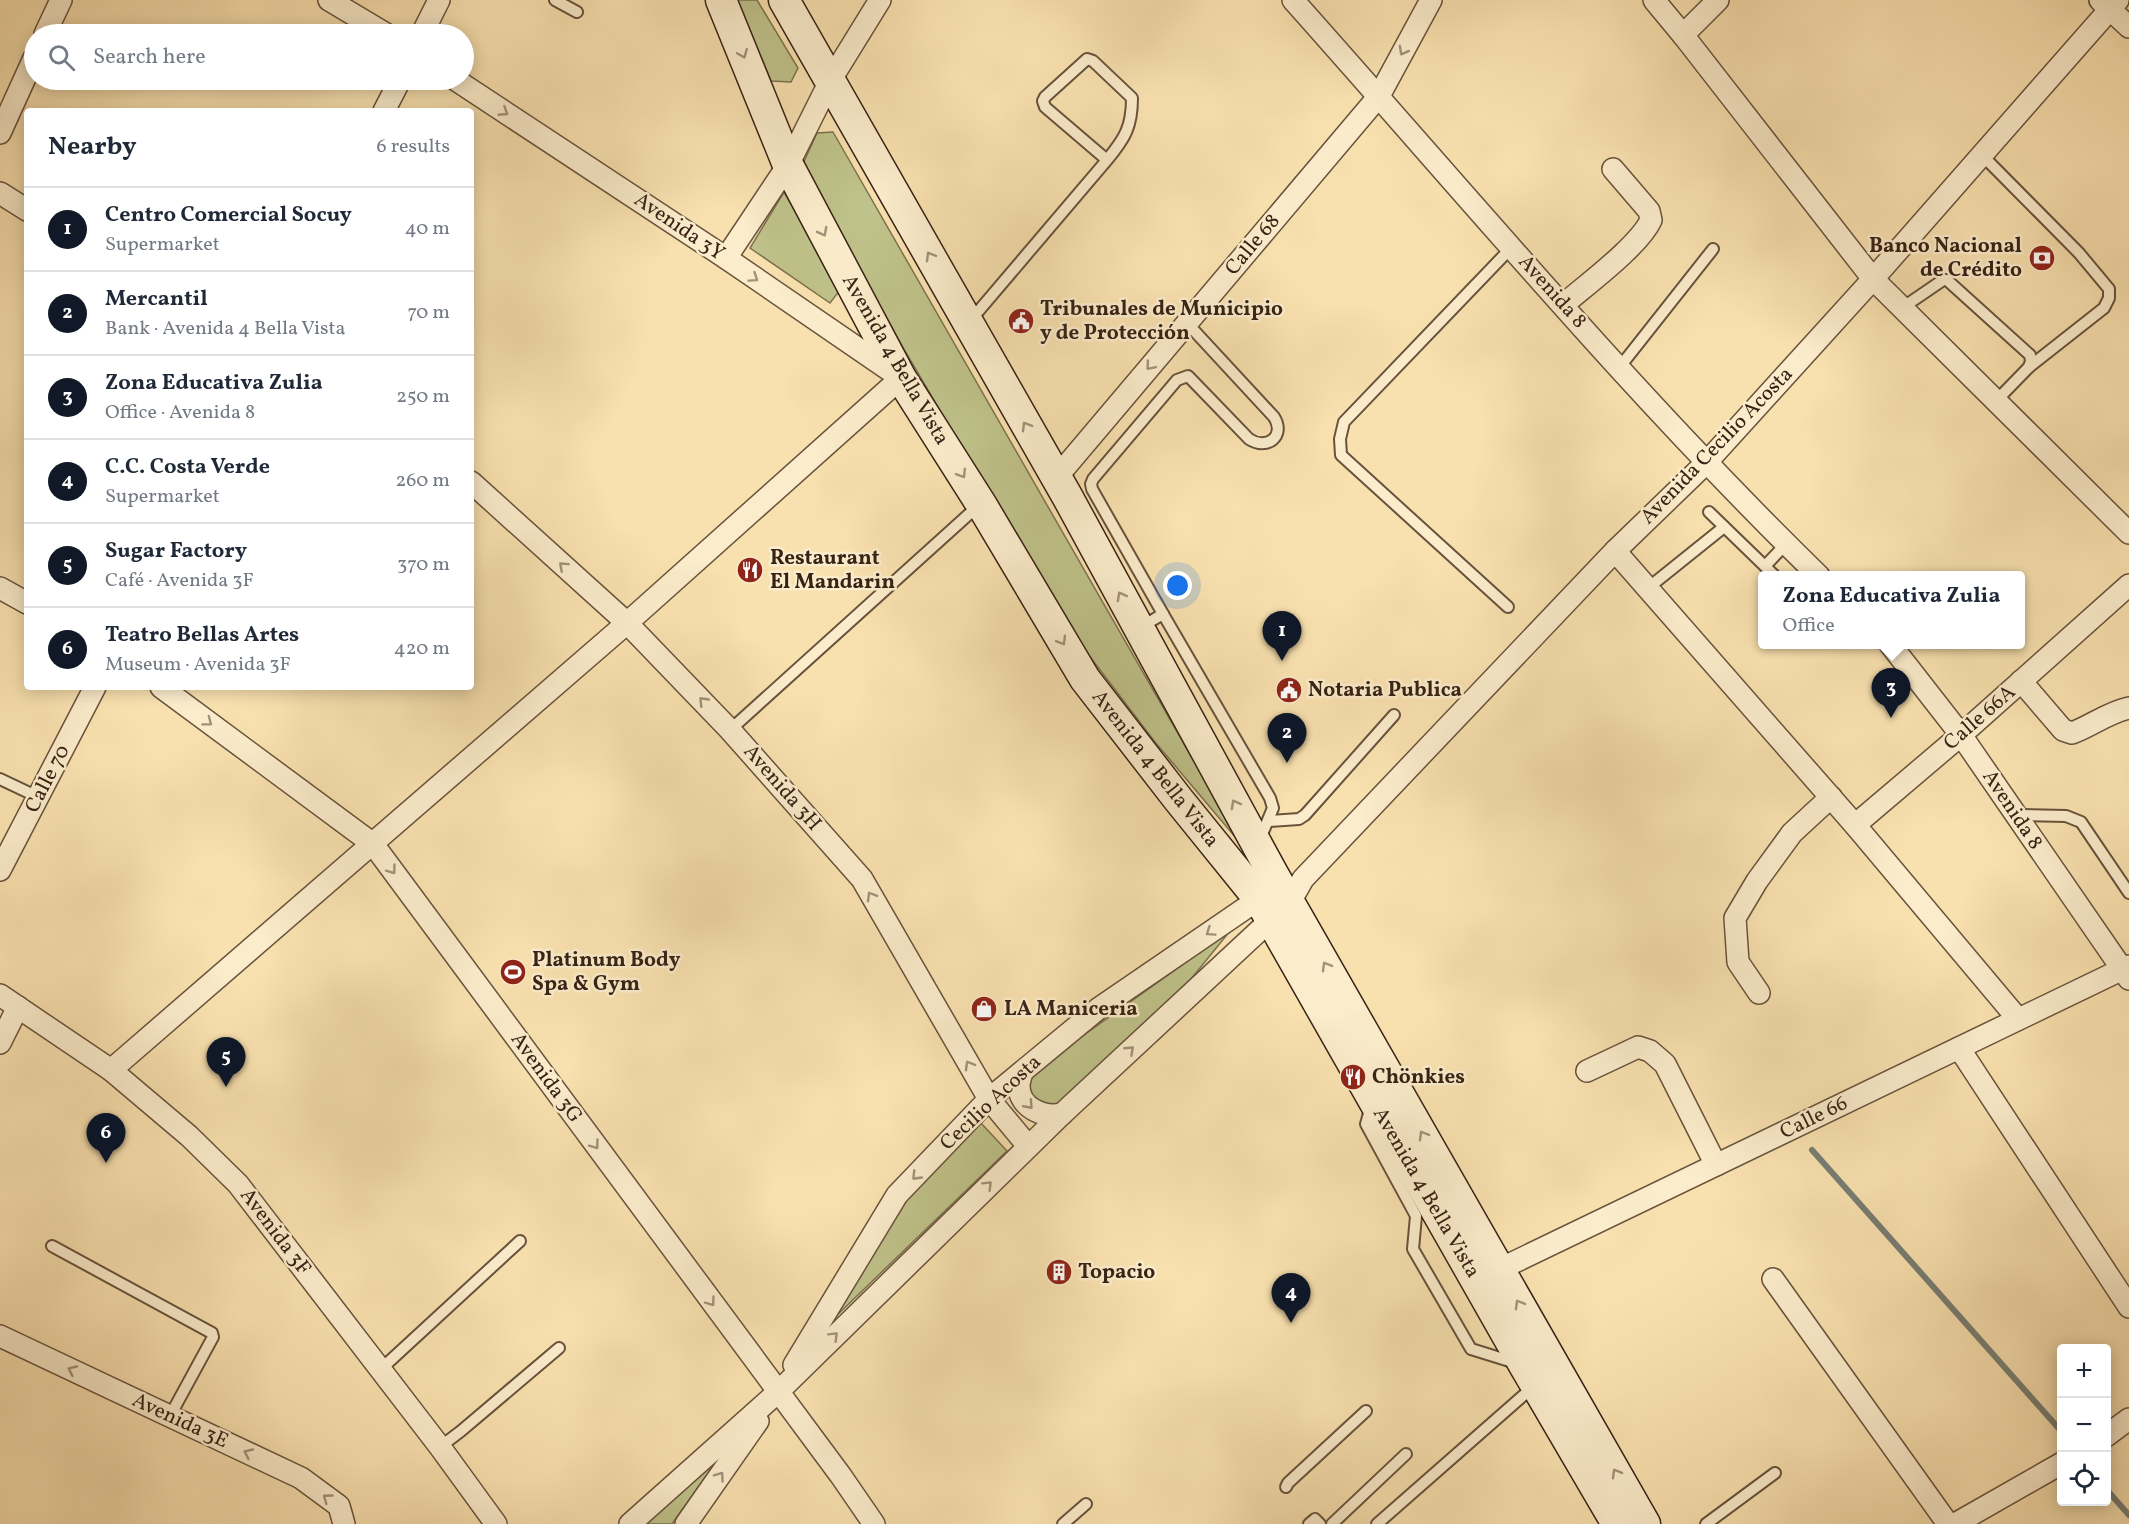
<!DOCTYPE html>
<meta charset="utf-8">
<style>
:root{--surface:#fff;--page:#f6f6f7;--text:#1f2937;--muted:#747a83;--line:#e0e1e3;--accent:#111827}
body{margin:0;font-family:Vollkorn,serif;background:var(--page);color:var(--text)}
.controls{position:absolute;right:18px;bottom:18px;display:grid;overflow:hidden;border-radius:6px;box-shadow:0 3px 15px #0003}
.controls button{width:54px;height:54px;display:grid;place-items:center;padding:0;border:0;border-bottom:2px solid var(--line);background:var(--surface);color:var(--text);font:30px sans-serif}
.you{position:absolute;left:1178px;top:586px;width:21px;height:21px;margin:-15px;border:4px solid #fff;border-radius:50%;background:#1a73e8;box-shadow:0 0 0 9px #1a73e833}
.badge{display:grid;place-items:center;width:39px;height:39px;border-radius:50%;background:var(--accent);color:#fff;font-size:20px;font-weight:700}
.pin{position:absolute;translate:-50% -50px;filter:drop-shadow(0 2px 3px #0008)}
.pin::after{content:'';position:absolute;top:32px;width:21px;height:18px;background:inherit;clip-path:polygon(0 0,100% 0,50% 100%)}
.popup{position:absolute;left:1758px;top:571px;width:267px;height:78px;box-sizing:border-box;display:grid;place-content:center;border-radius:6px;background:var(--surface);filter:drop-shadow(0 2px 4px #0005);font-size:20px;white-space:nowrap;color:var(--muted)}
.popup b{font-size:22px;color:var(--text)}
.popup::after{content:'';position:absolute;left:50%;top:100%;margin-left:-12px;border:12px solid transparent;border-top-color:var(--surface)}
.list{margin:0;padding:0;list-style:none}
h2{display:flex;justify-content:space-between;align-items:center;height:78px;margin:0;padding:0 24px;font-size:26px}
h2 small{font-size:20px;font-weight:400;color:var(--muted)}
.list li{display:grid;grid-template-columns:39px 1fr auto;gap:18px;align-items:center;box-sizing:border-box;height:84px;padding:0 24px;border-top:2px solid var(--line)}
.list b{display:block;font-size:22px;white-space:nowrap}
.list p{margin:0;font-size:20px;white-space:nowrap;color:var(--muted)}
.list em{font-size:20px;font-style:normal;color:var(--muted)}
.icon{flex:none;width:33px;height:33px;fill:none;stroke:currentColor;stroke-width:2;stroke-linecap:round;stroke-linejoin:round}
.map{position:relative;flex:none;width:2129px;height:1524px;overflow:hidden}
.search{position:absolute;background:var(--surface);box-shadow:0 3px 15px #0003;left:24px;top:24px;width:450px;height:66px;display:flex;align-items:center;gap:15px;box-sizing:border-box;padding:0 21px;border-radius:33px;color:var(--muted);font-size:22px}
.panel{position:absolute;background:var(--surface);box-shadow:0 3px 15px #0003;left:24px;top:108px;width:450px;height:582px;border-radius:6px}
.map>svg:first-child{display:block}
.green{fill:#bfc28a;stroke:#7c7250;stroke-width:1.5}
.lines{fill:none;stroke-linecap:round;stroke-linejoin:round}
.stream{stroke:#777e74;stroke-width:6}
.lane-casing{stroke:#68523c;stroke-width:14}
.street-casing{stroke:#68523c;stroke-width:24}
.secondary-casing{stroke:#382215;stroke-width:33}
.lane{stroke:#fbeccb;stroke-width:10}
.street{stroke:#fbeccb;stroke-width:21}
.secondary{stroke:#fbeccb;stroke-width:30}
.oneway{stroke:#a39179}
.labels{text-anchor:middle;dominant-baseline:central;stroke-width:5;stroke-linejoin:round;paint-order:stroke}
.street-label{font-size:21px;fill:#382215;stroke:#fbeccb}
.poi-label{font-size:21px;font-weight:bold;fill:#382215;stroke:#fbeccb;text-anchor:start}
</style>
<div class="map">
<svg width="2129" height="1524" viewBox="0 0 2129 1524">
<rect width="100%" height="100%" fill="#f9e1af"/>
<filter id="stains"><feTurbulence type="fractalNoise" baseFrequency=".00333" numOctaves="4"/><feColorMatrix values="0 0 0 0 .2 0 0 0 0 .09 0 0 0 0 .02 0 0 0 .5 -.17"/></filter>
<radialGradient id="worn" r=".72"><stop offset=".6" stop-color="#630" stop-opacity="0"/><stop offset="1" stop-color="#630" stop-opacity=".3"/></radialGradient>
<g class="green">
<path d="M737,0h20l41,68 -7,14 -20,-1z"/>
<path d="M833,132l409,713 -87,-103 -87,-114 -163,-277 -103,-185 15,-33z"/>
<path d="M784,192l56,98 -10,13 -80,-55z"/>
<path d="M1230,931l-39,48 -131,125 -22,1 -10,-11 1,-20z"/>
<path d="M980,1122l27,29 -177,171 73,-122z"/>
<path d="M728,1446l-56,78h-31z"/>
</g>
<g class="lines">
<g class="stream">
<path d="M1812,1150l250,282"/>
<path d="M2106,1489l23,26"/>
</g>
<defs>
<g id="lane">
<path d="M555,0l22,12"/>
<path d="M1982,155l97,98 30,36v9l-5,10 -75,59"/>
<path d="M1902,308l41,-28h4l83,75 1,6 -2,6 -33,34"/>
<path d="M970,321l137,-161c18,-22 25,-33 25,-62l-39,-37 -6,-2 -42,38 -2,4 2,6 62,53"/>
<path d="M1619,368l94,-119"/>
<path d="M1709,512l66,64"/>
<path d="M1765,566l21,-22"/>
<path d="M1648,588l76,-61"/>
<path d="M1508,607l-167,-152 -1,-16 4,-17 168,-175"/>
<path d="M1163,614l107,184 3,10 -13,31"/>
<path d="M1141,627l22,-13 -71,-125 -1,-5 2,-5 84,-99 11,-4 3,3 58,60c18,12 37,-3 25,-22l-87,-94"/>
<path d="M730,730l248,-224"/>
<path d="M0,779l38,18"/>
<path d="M2016,815l50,1 15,6 48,71"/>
<path d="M1269,821l30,-2 6,-4 89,-100"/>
<path d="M1371,1106l-5,18 50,92 -3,33 58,100 45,14"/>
<path d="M52,1246l160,87 1,4 -43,79"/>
<path d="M380,1370l140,-129"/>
<path d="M440,1447l21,-16 98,-83"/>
<path d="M1286,1487l2,-4 78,-72"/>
<path d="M1063,1524l23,-20"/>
<path d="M1309,1524l6,-5 5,5"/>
<path d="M1332,1524l74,-70"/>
<path d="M1377,1524l156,-137"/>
<path d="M1706,1524l69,-51"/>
</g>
<g id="street">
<path d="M329,0l57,34"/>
<path d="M1293,0c173,194 340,395 526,576"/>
<path d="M1654,0l29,35 190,244 256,254"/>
<path d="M2100,0l29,27"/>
<path d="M45,34l16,-34"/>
<path d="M422,34l17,-34"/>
<path d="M1683,35l35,-35"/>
<path d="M384,111l16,-31"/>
<path d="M0,133l34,-75"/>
<path d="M0,193l27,17"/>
<path d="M726,258l62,-93 42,-84 50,-81"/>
<path d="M1563,305c23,-20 76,-59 88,-85l-2,-9 -36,-42"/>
<path d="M1056,478l323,-382 52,-96"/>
<path d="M471,482l156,141 103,107 132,149 127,220 39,47"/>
<path d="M1615,551l240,274 163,194"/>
<path d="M0,588l27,15"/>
<path d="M1890,644l71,91 168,244"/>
<path d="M2021,681l42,49 9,3c19,-7 37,-21 57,-25"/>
<path d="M161,687l212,157 468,632 33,48"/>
<path d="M1855,825l106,-90 168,-150"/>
<path d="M0,870l95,-183"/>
<path d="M1759,993l-21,-31 -3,-44 22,-37 35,-48 39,-36"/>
<path d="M0,995l111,75 78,66 49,48 202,263 56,77"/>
<path d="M0,1043l18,-36"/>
<path d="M1959,1048l170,259"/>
<path d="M111,1070l516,-447 274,-245 -175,-120 -270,-178"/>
<path d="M1587,1071l51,-24 12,4 15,13 51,101"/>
<path d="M1022,1072c-1,4 -3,10 -3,14 0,22 25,32 43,28"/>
<path d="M1500,1269l629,-303"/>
<path d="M1773,1279l175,245"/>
<path d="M0,1336l301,142 38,28 5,18"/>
<path d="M794,1365l103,-170 92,-96 109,-90 171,-117"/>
<path d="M2106,1436l23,-17"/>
<path d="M630,1524l148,-132 284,-278 228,-212 13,-23 312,-328 91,-88 167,-184 245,-279"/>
<path d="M686,1524l72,-103"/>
<path d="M1955,1524l107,-61"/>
</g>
<g id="secondary">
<path d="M721,0l67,165 113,213 80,126 104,175 93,120 81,100 265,466 93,159"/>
<path d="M784,0l283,496 206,378 372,650"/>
</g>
</defs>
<use href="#lane" class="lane-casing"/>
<use href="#street" class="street-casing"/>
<use href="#secondary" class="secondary-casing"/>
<use href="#lane" class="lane"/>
<use href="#street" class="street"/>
<use href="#secondary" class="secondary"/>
</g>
<defs><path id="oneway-chevron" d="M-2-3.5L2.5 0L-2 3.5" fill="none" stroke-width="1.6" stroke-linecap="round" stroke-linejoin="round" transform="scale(1.5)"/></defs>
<g class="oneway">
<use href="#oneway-chevron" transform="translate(1403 51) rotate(119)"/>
<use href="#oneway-chevron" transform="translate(743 54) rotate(68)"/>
<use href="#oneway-chevron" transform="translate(504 112) rotate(33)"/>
<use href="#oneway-chevron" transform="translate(823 232) rotate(62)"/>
<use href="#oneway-chevron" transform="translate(930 256) rotate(-120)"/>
<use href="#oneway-chevron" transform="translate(754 278) rotate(34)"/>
<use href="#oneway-chevron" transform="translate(1150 366) rotate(130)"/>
<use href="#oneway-chevron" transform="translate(1026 426) rotate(-120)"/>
<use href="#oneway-chevron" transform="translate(962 474) rotate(58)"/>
<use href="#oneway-chevron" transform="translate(563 566) rotate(-138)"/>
<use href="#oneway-chevron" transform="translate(1121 596) rotate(-119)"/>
<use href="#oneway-chevron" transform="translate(1062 641) rotate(59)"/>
<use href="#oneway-chevron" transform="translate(703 701) rotate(-134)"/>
<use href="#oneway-chevron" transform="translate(208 722) rotate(37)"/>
<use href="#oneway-chevron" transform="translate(1235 804) rotate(-119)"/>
<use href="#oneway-chevron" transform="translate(392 870) rotate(54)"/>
<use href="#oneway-chevron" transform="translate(871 896) rotate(-120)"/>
<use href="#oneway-chevron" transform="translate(1210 932) rotate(146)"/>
<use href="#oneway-chevron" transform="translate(1326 966) rotate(-120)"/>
<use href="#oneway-chevron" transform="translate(1130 1050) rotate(-43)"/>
<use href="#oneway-chevron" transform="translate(969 1065) rotate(-120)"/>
<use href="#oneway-chevron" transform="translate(1029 1105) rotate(48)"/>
<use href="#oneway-chevron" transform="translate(1423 1135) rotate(-120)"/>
<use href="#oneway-chevron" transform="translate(595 1145) rotate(54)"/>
<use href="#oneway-chevron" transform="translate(916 1176) rotate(134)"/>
<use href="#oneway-chevron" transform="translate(988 1185) rotate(-45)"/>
<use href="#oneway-chevron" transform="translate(711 1302) rotate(54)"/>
<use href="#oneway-chevron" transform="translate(1519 1304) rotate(-120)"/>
<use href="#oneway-chevron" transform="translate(834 1336) rotate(-45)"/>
<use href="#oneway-chevron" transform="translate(72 1370) rotate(-155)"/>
<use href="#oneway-chevron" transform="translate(248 1453) rotate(-155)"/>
<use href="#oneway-chevron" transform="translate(1616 1473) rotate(-120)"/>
<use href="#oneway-chevron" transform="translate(720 1476) rotate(-55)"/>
<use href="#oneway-chevron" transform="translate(327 1498) rotate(-144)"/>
</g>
<defs>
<symbol id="bank-disc" viewBox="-11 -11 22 22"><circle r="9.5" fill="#8f2418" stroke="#fbeccb"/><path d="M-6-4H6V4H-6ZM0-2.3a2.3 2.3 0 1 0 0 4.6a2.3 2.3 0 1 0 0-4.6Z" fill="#fff"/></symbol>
<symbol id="civic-disc" viewBox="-11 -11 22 22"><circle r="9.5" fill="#8f2418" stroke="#fbeccb"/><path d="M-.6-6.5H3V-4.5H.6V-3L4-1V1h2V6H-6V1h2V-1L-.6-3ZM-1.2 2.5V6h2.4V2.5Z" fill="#fff"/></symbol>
<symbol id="restaurant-disc" viewBox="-11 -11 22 22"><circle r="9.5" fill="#8f2418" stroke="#fbeccb"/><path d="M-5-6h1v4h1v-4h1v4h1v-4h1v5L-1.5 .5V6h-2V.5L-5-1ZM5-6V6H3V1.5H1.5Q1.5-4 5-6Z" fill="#fff"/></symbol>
<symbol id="stadium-disc" viewBox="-11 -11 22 22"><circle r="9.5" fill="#8f2418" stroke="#fbeccb"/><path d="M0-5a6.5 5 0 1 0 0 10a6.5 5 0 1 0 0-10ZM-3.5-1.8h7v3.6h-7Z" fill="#fff"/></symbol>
<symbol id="shop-disc" viewBox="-11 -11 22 22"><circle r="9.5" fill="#8f2418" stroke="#fbeccb"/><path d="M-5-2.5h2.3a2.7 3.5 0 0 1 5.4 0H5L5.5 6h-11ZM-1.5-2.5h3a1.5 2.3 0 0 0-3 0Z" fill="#fff"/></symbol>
<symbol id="building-disc" viewBox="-11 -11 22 22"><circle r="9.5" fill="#8f2418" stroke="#fbeccb"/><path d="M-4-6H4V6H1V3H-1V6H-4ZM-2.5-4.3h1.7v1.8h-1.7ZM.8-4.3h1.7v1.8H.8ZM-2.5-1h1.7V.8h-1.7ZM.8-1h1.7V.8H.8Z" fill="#fff"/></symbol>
</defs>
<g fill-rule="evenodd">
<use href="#bank-disc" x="2027" y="243" width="30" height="30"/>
<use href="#civic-disc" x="1006" y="306" width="30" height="30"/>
<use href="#restaurant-disc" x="735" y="555" width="30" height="30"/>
<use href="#civic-disc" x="1274" y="675" width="30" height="30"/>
<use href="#stadium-disc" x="498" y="957" width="30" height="30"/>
<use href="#shop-disc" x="969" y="994" width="30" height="30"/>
<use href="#restaurant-disc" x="1338" y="1062" width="30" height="30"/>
<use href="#building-disc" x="1044" y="1257" width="30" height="30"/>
</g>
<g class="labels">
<g class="street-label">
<text transform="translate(679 227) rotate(34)">Avenida 3Y</text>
<text transform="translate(1253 245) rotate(-50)">Calle 68</text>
<text transform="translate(1552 292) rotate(48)">Avenida 8</text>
<text transform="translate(895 360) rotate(60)">Avenida 4 Bella Vista</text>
<text transform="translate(1717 446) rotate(-46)">Avenida Cecilio Acosta</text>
<text transform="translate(1980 718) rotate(-41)">Calle 66A</text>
<text transform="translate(1155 769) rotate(52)">Avenida 4 Bella Vista</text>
<text transform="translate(48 779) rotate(-63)">Calle 70</text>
<text transform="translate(782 788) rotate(49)">Avenida 3H</text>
<text transform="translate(2012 810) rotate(56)">Avenida 8</text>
<text transform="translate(546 1078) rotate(54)">Avenida 3G</text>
<text transform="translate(991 1103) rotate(-43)">Cecilio Acosta</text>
<text transform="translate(1814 1118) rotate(-26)">Calle 66</text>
<text transform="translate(1426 1193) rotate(60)">Avenida 4 Bella Vista</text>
<text transform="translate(275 1232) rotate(53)">Avenida 3F</text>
<text transform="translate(180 1421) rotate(25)">Avenida 3E</text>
</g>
<g class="poi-label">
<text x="2022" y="246" text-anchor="end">Banco Nacional<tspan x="2022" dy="24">de Crédito</tspan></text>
<text x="1040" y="309">Tribunales de Municipio<tspan x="1040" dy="24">y de Protección</tspan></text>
<text x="770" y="558">Restaurant<tspan x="770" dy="24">El Mandarin</tspan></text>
<text x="1308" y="690">Notaria Publica</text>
<text x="532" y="960">Platinum Body<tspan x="532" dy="24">Spa &amp; Gym</tspan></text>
<text x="1004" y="1009">LA Maniceria</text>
<text x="1372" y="1077">Chönkies</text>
<text x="1078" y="1272">Topacio</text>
</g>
</g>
<rect width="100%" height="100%" filter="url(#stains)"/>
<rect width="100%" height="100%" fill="url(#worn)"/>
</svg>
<div class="controls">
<button>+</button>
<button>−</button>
<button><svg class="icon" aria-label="locate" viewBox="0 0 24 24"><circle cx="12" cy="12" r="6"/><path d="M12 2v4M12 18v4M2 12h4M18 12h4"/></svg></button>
</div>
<div class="you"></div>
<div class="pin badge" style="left:1282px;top:661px">1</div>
<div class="pin badge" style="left:1287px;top:763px">2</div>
<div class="pin badge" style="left:1891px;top:718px">3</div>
<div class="popup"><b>Zona Educativa Zulia</b>Office</div>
<div class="pin badge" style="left:1291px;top:1323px">4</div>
<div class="pin badge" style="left:226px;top:1087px">5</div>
<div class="pin badge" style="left:106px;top:1163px">6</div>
<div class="search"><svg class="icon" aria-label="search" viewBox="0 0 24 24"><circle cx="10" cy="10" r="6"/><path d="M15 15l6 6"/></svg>Search here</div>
<section class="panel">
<h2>Nearby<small>6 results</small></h2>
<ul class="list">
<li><span class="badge">1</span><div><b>Centro Comercial Socuy</b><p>Supermarket</p></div><em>40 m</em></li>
<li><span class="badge">2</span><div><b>Mercantil</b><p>Bank · Avenida 4 Bella Vista</p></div><em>70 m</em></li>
<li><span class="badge">3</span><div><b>Zona Educativa Zulia</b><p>Office · Avenida 8</p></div><em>250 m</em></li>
<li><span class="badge">4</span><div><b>C.C. Costa Verde</b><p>Supermarket</p></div><em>260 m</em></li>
<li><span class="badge">5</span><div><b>Sugar Factory</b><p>Café · Avenida 3F</p></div><em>370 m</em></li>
<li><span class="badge">6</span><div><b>Teatro Bellas Artes</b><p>Museum · Avenida 3F</p></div><em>420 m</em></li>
</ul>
</section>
</div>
